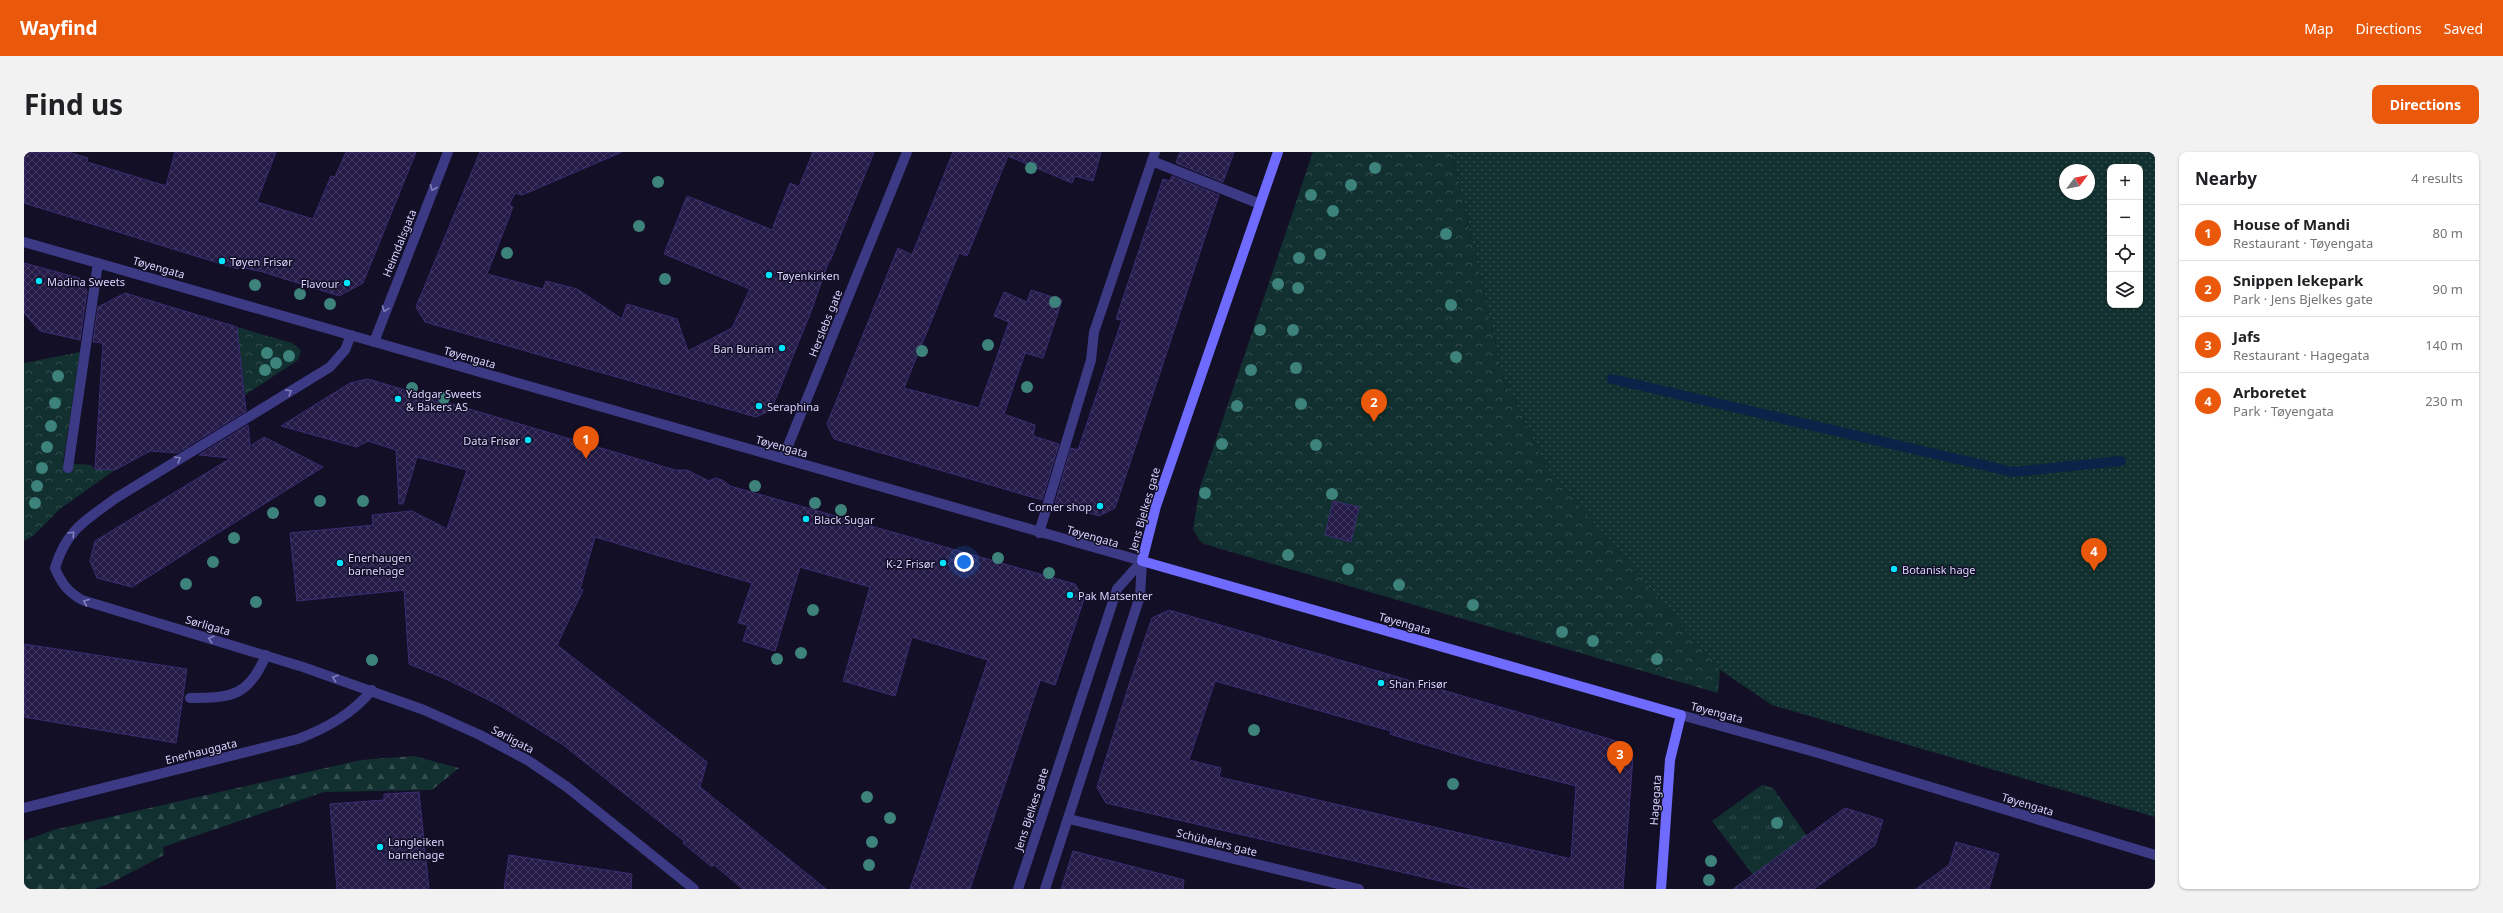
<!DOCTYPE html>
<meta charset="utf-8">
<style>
:root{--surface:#fff;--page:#f2f2f2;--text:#202124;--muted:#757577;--line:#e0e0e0;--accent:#ea580c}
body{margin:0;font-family:"Noto Sans",sans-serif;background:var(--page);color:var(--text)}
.controls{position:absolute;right:12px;top:12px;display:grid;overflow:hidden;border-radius:8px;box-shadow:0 1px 3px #0004}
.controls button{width:36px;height:36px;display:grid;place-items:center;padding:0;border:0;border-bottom:1px solid var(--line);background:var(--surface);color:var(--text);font:20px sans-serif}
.compass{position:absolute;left:2035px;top:12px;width:36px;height:36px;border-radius:50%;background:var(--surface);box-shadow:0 1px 3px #0004;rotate:58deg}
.you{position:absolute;left:940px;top:410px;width:14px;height:14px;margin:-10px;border:3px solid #fff;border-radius:50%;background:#1a73e8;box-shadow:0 0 0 6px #1a73e833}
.badge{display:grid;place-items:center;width:26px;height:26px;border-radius:50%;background:var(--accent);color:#fff;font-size:13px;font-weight:700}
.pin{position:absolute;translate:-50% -33px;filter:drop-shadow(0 1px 2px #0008)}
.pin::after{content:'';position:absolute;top:21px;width:14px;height:12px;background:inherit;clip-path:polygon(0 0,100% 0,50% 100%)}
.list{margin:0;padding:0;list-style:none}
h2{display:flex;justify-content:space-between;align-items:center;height:52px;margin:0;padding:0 16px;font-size:17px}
h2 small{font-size:13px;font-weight:400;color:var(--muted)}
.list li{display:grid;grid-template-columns:26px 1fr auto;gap:12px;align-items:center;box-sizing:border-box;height:56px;padding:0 16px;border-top:1px solid var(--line)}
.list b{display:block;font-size:15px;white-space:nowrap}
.list p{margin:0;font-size:13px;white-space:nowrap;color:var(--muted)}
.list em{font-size:13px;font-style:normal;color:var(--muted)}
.icon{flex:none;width:22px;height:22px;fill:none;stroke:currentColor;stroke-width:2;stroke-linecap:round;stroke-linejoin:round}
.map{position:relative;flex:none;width:2131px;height:737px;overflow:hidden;border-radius:8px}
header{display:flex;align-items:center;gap:24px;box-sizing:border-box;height:56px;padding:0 20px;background:var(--accent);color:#fff}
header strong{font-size:19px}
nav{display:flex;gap:22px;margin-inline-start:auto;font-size:14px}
.intro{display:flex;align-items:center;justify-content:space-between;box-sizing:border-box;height:96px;padding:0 24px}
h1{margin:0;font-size:28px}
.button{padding:10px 18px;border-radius:8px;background:var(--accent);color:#fff;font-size:14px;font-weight:700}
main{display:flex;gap:24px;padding:0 24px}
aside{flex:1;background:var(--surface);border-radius:8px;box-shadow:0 1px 3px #0004}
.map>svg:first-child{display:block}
.grass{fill:url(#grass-tufts)}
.forest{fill:url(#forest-firs)}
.park{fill:url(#park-crowns)}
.garden{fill:url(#garden-dots);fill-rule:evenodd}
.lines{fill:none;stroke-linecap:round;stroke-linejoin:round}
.stream{stroke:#0c2248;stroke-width:10}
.building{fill:url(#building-cross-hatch);stroke:#3b2d73;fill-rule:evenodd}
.service{stroke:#3d3a85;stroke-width:10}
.minor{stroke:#3d3a85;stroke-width:10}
.tertiary{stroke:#3d3a85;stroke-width:10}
.secondary{stroke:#6f6bff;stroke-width:10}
.tree{fill:#3d827b}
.oneway{stroke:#837fbc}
.poi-dot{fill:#00e5ff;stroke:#130f26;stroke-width:1.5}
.labels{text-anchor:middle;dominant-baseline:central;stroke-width:3;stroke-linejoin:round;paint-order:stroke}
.street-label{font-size:11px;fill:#d9d4ff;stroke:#130f26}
.poi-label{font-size:11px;fill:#d9d4ff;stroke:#130f26;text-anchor:start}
</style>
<header>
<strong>Wayfind</strong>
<nav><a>Map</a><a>Directions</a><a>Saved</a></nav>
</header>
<div class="intro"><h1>Find us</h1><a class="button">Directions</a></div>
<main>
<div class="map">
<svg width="2131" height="737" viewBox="0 0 2131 737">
<defs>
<pattern id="grass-tufts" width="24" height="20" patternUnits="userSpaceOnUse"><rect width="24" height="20" fill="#12302f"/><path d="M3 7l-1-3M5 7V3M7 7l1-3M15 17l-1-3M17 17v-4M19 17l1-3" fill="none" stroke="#344d4e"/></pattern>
<pattern id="forest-firs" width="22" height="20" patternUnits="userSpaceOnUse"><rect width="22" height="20" fill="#12302f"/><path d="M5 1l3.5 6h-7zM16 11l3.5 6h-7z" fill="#344d4e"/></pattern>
<pattern id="park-crowns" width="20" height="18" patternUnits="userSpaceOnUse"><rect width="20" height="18" fill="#12302f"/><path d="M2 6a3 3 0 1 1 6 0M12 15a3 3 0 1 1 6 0" fill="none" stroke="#344d4e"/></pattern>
<pattern id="garden-dots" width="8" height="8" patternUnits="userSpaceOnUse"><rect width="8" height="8" fill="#12302f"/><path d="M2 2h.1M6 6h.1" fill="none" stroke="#344d4e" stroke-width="1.8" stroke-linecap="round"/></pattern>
<pattern id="building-cross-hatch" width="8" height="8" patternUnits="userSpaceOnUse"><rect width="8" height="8" fill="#241b47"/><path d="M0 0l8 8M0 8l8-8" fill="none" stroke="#433b63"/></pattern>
</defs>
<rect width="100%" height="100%" fill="#130f26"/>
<path class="grass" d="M1738,633l11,3 34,48 -54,39 -41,-54z"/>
<path class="forest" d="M390,604l45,12 -27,22 -108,2 -161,55 1,8 -51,27 -18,7h-71v-48l29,-11 308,-70z"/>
<g class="park">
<path d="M1289,0h139l51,224 44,92 173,202 -2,23 -514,-149 -5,-4 -6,-11 7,-42z"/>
<path d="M213,175l55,16 9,7 -3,10 -53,35z"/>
<path d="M56,200l-17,111 28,2 4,4 20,1 -55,39 -26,26 -10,6v-178z"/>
</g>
<path class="garden" d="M1428,0h703v665l-383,-112 -52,-35 -173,-202 -44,-92zM2086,15h30v138h-30zM2041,18h24v24h-24z"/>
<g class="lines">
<path class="stream" d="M1588,227l401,93 108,-11"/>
</g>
<g class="building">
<path d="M0,0h44l20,6 -1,4 79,24 9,-34h101l-19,50 56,17 18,-43 4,1 11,-25h70l-53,131 -24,13 -76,-24 -24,-5 -1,2 -214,-66z"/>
<path d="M456,0h142l-100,43 -7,-2 -6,12 4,2 -26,67 56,15 3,-8 31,8 45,30 5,-15 50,15 11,32 44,-23 18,-39 -86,-35 23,-58 85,34 18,-47 9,4 14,-35h61l-44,109 -1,-1 -17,49 -41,101 -15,7 -331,-95 -9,-15z"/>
<path d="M929,0h148l-8,29 -18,-5 -3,7 -64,-27 -41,100 -8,-3 -55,135 75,20 30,-86 -15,-6 10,-24 23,10 4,-12 31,10 -19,58 -18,-5 -21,61 31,11 -2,11 26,8 -17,56 -208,-61 -7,-15 71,-176 14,7z"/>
<path d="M1156,0h54l-11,30 -47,-19z"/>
<path d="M1148,24l47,19 -104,313 -16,8 -44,-13 16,-55 7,2 44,-130 -6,-1 47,-140 7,2z"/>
<path d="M0,111l55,15 8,13 -7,49 -40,-9 -16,-18z"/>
<path d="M101,141l112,34 9,84 -69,42 -27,-2 -35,19 -20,-1 8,-126 -10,-1 5,-35z"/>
<path d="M344,227l307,91h12l22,11 6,-3 7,2 8,6 345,98 9,15 -29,86 -15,-5 -70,209h-60l78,-229 -76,-23 -17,59 -52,-15 27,-94 -70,-20 -25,84 -32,-10 5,-16 -10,-2 14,-40 -157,-46 -15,52 3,1 -26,55 150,117 -7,25 126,102h-83l-29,-24 -2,2 -29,-24 1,-2 -122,-97 -63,-39 -53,-26 -37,-15 -5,-74 -107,11 -7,-68 83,-8 -1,-10 40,-4 35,18 20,-59 -50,-13 -14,47h-4l-3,-54 -28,-9 -11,6 -76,-21 69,-43z"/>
<path d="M224,273l2,21 14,-9 59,30 -191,120 -35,-9 -7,-17 5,-20 136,-83 -32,-3z"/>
<path d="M1309,349l26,6 -8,35 -26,-7z"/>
<path d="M1145,458l454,133 10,14 -10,132h-149l-368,-86 -9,-16 31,-99 24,-70zM1191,529l176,50 -1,3 89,27 97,25 -5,73 -352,-82 2,-9 -32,-8z"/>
<path d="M0,492l163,25 -11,74 -152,-26z"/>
<path d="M395,640l10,97h-92l-7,-85 54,-4v-6z"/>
<path d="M1821,656l38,12 -8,25 -61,44h-81z"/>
<path d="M1932,690l43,12 -10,35h-73l33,-24z"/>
<path d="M1049,699l111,29 -1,9h-122z"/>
<path d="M485,703l123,19 -1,15h-127z"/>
</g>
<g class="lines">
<g class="service">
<path d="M1131,0l-3,9 108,43"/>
<path d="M44,316l30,-205"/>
<path d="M1015,381l52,-173 3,-28 58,-171"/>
<path d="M166,546c42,0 59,-2 76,-43"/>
</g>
<g class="minor">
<path d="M327,183l-6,15 -15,17 -214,131c-30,22 -50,32 -61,70 6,15 13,24 27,32l221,67 121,43 56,25 49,26 38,26 127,102"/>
<path d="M350,190l74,-190"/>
<path d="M759,306l124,-306"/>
<path d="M1657,563l134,37 340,103"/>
<path d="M0,656l274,-69c29,-11 54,-25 74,-49"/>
<path d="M1045,667l290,70"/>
<path d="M994,737l99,-300 25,-28"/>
<path d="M1021,737l95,-293 2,-35"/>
</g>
<path class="tertiary" d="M0,90l1118,319"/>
<path class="secondary" d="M1254,0l-122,354 -14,55 539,154 -11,45 -9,129"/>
</g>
<g class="tree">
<circle cx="1007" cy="16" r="6"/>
<circle cx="1351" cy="16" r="6"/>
<circle cx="634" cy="30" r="6"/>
<circle cx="1327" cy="33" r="6"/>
<circle cx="1287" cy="43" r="6"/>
<circle cx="1309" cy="59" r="6"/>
<circle cx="615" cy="74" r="6"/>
<circle cx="1422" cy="82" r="6"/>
<circle cx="483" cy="101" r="6"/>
<circle cx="1296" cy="102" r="6"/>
<circle cx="1275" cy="106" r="6"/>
<circle cx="641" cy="127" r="6"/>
<circle cx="1254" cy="132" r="6"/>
<circle cx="231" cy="133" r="6"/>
<circle cx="1274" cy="136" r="6"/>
<circle cx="276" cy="142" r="6"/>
<circle cx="1031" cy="150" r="6"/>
<circle cx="306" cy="152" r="6"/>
<circle cx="1427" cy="153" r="6"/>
<circle cx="1236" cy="178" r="6"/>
<circle cx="1269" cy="178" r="6"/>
<circle cx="964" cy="193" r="6"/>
<circle cx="898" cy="199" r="6"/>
<circle cx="243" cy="201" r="6"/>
<circle cx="265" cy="204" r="6"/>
<circle cx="1432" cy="205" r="6"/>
<circle cx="252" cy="211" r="6"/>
<circle cx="1272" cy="216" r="6"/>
<circle cx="241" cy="218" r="6"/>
<circle cx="1227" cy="218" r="6"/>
<circle cx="34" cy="224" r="6"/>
<circle cx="1003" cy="235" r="6"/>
<circle cx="388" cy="236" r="6"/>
<circle cx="420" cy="246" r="6"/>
<circle cx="31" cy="251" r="6"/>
<circle cx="1277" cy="252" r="6"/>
<circle cx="1213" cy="254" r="6"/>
<circle cx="27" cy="274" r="6"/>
<circle cx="1198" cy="292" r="6"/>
<circle cx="1292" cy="293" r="6"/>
<circle cx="23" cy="295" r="6"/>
<circle cx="18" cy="316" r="6"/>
<circle cx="13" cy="334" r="6"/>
<circle cx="731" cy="334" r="6"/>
<circle cx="1181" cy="341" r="6"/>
<circle cx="1308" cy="342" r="6"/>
<circle cx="296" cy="349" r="6"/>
<circle cx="339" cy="349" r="6"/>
<circle cx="11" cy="351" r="6"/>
<circle cx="791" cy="351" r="6"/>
<circle cx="817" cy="358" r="6"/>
<circle cx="249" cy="361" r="6"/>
<circle cx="210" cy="386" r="6"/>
<circle cx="1264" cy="403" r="6"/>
<circle cx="974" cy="406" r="6"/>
<circle cx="189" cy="410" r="6"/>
<circle cx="1324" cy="417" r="6"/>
<circle cx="1025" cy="421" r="6"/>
<circle cx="162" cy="432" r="6"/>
<circle cx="1375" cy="433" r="6"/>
<circle cx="232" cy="450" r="6"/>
<circle cx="1449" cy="453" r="6"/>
<circle cx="789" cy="458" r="6"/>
<circle cx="1538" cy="480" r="6"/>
<circle cx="1569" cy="489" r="6"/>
<circle cx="777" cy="501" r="6"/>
<circle cx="753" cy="507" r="6"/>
<circle cx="1633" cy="507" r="6"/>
<circle cx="348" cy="508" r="6"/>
<circle cx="1230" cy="578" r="6"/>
<circle cx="1429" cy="632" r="6"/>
<circle cx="843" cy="645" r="6"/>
<circle cx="866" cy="666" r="6"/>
<circle cx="1753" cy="671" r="6"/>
<circle cx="848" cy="690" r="6"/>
<circle cx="1687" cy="709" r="6"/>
<circle cx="845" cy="713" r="6"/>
<circle cx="1685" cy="728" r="6"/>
</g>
<defs><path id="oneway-chevron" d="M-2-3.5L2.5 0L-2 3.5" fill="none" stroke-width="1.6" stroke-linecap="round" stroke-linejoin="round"/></defs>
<g class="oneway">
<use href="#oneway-chevron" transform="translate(409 36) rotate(112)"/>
<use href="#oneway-chevron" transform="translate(361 157) rotate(110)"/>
<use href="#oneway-chevron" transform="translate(265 240) rotate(-31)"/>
<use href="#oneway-chevron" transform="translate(154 307) rotate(-31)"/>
<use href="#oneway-chevron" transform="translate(48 382) rotate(-46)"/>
<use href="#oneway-chevron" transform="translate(62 450) rotate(-158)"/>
<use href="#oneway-chevron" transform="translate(187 487) rotate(-164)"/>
<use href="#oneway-chevron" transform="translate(311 526) rotate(-161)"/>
</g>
<g class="poi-dot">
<circle cx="198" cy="109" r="4"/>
<circle cx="745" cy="123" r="4"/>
<circle cx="15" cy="129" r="4"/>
<circle cx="323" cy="131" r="4"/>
<circle cx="758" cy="196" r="4"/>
<circle cx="374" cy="247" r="4"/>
<circle cx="735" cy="254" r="4"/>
<circle cx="504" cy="288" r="4"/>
<circle cx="1076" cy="354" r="4"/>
<circle cx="782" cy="367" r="4"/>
<circle cx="316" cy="411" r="4"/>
<circle cx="919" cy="411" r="4"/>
<circle cx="1870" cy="417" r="4"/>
<circle cx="1046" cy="443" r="4"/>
<circle cx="1357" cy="531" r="4"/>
<circle cx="356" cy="695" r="4"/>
</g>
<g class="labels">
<g class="street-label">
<text transform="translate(375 91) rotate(-68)">Heimdalsgata</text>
<text transform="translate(135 115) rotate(16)">Tøyengata</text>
<text transform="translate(801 171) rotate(-68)">Herslebs gate</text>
<text transform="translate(446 205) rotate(16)">Tøyengata</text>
<text transform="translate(758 294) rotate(16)">Tøyengata</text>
<text transform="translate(1120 357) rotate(-74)">Jens Bjelkes gate</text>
<text transform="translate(1069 384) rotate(16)">Tøyengata</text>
<text transform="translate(1381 471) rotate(16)">Tøyengata</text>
<text transform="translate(184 473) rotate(16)">Sørligata</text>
<text transform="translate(1693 560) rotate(15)">Tøyengata</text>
<text transform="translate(489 587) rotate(28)">Sørligata</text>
<text transform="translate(177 599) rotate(-14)">Enerhauggata</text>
<text transform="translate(1631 648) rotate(-86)">Hagegata</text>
<text transform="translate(2004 652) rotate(17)">Tøyengata</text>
<text transform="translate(1007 657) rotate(-72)">Jens Bjelkes gate</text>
<text transform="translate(1193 690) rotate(14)">Schübelers gate</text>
</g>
<g class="poi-label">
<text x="206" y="109">Tøyen Frisør</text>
<text x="753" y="123">Tøyenkirken</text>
<text x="23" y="129">Madina Sweets</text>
<text x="315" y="131" text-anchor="end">Flavour</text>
<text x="750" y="196" text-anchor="end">Ban Buriam</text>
<text x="382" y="241">Yadgar Sweets<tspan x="382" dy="13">&amp; Bakers AS</tspan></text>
<text x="743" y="254">Seraphina</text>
<text x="496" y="288" text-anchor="end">Data Frisør</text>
<text x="1068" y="354" text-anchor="end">Corner shop</text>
<text x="790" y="367">Black Sugar</text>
<text x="324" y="405">Enerhaugen<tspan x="324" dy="13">barnehage</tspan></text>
<text x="911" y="411" text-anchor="end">K-2 Frisør</text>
<text x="1878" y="417">Botanisk hage</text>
<text x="1054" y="443">Pak Matsenter</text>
<text x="1365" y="531">Shan Frisør</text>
<text x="364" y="689">Langleiken<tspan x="364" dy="13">barnehage</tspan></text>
</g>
</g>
</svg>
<div class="controls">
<button>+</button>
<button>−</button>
<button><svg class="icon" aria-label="locate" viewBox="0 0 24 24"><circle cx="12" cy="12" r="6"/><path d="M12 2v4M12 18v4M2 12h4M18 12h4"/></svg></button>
<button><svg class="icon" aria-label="layers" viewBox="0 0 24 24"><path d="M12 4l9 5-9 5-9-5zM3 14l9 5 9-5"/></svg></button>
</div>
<svg class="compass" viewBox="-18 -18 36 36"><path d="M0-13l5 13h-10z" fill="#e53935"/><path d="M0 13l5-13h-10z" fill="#757577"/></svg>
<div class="you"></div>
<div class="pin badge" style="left:562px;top:307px">1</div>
<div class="pin badge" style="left:1350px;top:270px">2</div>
<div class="pin badge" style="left:1596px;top:622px">3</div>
<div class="pin badge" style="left:2070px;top:419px">4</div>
</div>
<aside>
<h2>Nearby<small>4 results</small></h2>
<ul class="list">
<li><span class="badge">1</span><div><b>House of Mandi</b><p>Restaurant · Tøyengata</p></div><em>80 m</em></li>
<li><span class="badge">2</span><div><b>Snippen lekepark</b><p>Park · Jens Bjelkes gate</p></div><em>90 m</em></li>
<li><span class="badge">3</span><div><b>Jafs</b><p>Restaurant · Hagegata</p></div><em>140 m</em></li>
<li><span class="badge">4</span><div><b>Arboretet</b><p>Park · Tøyengata</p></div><em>230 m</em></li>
</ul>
</aside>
</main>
